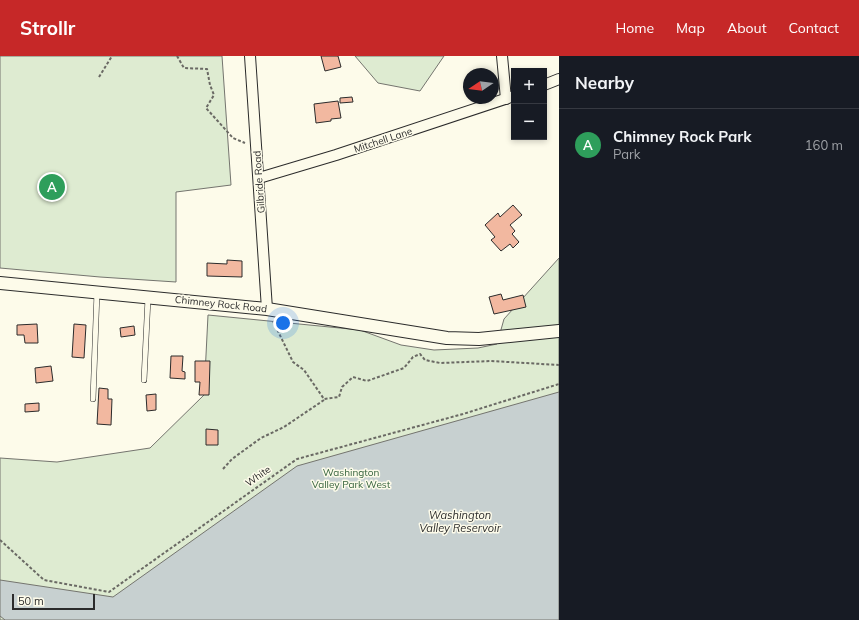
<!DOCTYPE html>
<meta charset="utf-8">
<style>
:root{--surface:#171b24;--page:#20242c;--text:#f1f3f6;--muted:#9ea1a6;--line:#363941;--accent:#c62828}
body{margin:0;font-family:Mulish,sans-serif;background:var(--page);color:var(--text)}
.controls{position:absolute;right:12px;top:12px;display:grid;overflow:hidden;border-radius:0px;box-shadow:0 2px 6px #0003}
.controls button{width:36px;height:36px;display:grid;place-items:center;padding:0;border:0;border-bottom:1px solid var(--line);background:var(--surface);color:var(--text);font:20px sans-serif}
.compass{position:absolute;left:463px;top:12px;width:36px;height:36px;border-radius:50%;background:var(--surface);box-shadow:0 2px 6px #0003;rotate:257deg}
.scale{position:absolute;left:12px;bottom:10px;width:83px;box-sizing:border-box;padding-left:4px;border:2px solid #2b2b2b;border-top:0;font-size:11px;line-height:14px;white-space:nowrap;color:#2b2b2b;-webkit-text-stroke:3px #fdfbea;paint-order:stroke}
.you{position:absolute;left:283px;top:267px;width:14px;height:14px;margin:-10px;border:3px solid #fff;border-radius:50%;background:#1a73e8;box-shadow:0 0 0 6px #1a73e833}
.badge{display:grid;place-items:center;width:26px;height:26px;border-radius:50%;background:var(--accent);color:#fff;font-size:13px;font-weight:700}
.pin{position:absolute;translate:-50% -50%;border:2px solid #fff;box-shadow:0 1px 4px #0006}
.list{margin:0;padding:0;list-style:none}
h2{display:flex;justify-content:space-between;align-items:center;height:52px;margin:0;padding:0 16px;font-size:17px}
h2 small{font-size:13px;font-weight:400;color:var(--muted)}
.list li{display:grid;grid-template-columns:26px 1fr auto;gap:12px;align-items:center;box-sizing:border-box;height:72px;padding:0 16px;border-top:1px solid var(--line)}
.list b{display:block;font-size:15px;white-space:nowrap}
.list p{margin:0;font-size:13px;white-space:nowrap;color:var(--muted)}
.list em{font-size:13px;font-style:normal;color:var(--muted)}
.map{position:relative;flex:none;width:559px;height:564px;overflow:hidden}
header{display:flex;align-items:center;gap:24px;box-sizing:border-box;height:56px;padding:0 20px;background:var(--accent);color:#fff}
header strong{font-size:19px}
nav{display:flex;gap:22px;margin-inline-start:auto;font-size:14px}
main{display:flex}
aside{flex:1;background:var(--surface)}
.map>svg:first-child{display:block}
.green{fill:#deebd1;stroke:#74746e}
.water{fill:#c7d0d0;stroke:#74746e}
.building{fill:#f2b8a0;stroke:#2b2b2b}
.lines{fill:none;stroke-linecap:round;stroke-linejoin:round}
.service-casing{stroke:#2b2b2b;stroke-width:6}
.minor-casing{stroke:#2b2b2b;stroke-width:12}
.tertiary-casing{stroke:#2b2b2b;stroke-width:14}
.path{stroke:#6a6964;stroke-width:2;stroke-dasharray:3 2;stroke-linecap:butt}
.service{stroke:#fdfbea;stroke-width:5}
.minor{stroke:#fdfbea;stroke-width:10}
.tertiary{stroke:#fdfbea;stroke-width:12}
.labels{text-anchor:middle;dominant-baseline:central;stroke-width:3;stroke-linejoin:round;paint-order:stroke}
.street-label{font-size:10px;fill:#2b2b2b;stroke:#fdfbea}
.park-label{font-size:10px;fill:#34623c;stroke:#fdfbea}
.water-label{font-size:11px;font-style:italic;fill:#2b2b2b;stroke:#fdfbea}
</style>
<header>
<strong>Strollr</strong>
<nav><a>Home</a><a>Map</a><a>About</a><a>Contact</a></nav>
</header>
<main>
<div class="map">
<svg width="559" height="564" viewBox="0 0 559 564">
<rect width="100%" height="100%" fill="#fdfbea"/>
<g class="green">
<path d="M0,0h222l9,129 -55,7v90l-76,-5 -100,-9z"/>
<path d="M355,0h89l-24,35 -42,-8z"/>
<path d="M559,202v362h-559v-162l57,4 93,-14 54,-53 4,-80 152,15 41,15 33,5 44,-2 19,-4 7,-25z"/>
</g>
<path class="water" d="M559,336v228h-554l-5,-4v-36l113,17 184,-131z"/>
<g class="building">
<path d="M321,0h17l3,11 -16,4z"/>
<path d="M352,41l1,5 -13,1v-5z"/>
<path d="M338,45l3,17 -10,1v2l-15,2 -2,-19z"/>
<path d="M513,149l9,10 -12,10 5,6 -3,3 7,8 -6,6 -3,-4 -9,7 -10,-11 4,-3 -10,-12 13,-12 2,4z"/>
<path d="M227,204l15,1v16l-35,-1v-13l20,1z"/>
<path d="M501,238l2,6 20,-5 3,12 -32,7 -5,-17z"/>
<path d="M37,268l1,19h-13l-1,-8h-7v-10z"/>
<path d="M74,268l12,1 -2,33 -12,-1z"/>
<path d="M134,270l1,9 -14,2 -1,-9z"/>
<path d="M171,300h12l-1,15 3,1v7l-15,-1z"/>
<path d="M195,305h15l-1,34h-10l1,-13h-5z"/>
<path d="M51,310l2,15 -17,2 -1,-15z"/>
<path d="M99,332l9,1v10h4l-1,26 -14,-1z"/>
<path d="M156,338v16l-9,1 -1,-16z"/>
<path d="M39,347v8l-14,1v-8z"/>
<path d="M206,373l12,1v15h-12z"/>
</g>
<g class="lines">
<defs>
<g id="service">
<path d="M144,324l4,-82"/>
<path d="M93,343l4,-107"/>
</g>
<g id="minor">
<path d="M250,0l17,253"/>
<path d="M502,0l4,43"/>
<path d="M544,29l15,-6"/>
<path d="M259,122l77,-23 178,-59"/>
</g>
<path id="tertiary" d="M0,227l267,26 180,29 32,1 80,-8"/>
</defs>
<use href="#service" class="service-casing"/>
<use href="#minor" class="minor-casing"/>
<use href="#tertiary" class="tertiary-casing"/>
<g class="path">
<path d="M177,0l7,12 23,1 3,16 4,10 -8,13 27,30 12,5"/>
<path d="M99,21l13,-21"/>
<path d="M273,265l20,41 11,8 20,29 15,-2 3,-10 11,-10 14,4 37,-13 9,-11 7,-3 5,6 15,3 51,-2 68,4"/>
<path d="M223,413l9,-10 29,-21 23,-11 40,-27"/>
<path d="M0,484l44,40 65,12 188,-133 166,-45 96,-30"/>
</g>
<use href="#service" class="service"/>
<use href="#minor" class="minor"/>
<use href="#tertiary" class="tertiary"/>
</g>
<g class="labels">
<g class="street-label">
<text transform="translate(383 84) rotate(-18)">Mitchell Lane</text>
<text transform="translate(259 126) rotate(-94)">Gilbride Road</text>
<text transform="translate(221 248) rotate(6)">Chimney Rock Road</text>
<text transform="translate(258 420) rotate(-35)">White</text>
</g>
<g class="park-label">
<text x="351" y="416">Washington<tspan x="351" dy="12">Valley Park West</tspan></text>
</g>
<g class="water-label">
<text x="460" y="459">Washington<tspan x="460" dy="13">Valley Reservoir</tspan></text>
</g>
</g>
</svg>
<div class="controls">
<button>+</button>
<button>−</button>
</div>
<svg class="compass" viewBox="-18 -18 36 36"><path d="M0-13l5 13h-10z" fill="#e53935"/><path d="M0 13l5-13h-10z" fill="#9ea1a6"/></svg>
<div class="scale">50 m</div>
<div class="you"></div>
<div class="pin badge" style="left:52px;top:131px;background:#2e9e5b">A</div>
</div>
<aside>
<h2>Nearby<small></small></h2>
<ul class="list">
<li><span class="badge" style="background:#2e9e5b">A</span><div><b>Chimney Rock Park</b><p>Park</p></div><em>160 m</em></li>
</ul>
</aside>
</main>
